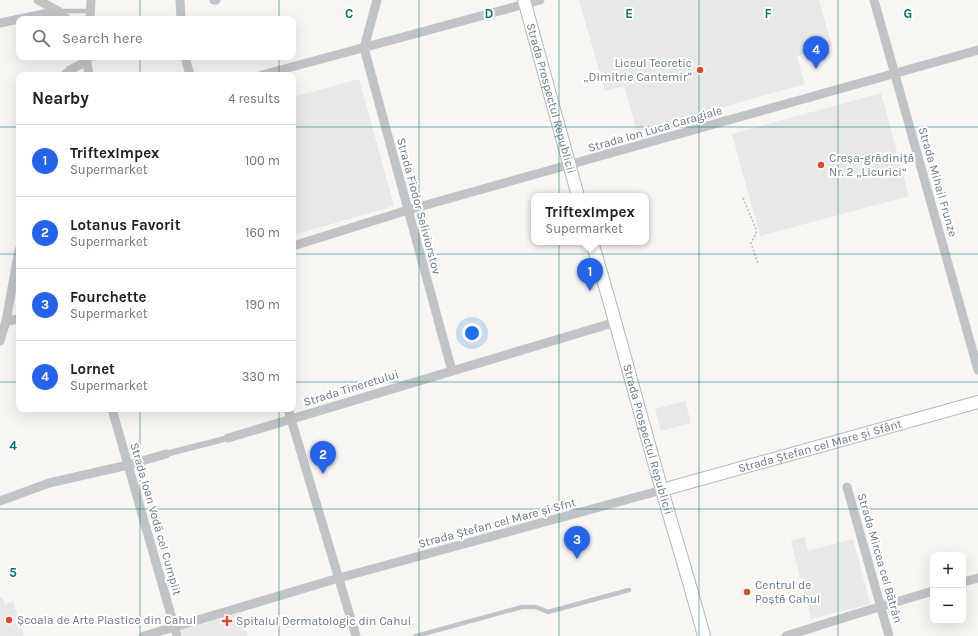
<!DOCTYPE html>
<meta charset="utf-8">
<style>
:root{--surface:#fff;--page:#f6f6f6;--text:#202124;--muted:#757577;--line:#e0e0e0;--accent:#2563eb}
body{margin:0;font-family:Karla,sans-serif;background:var(--page);color:var(--text)}
.controls{position:absolute;right:12px;bottom:12px;display:grid;overflow:hidden;border-radius:8px;box-shadow:0 4px 16px #0002}
.controls button{width:36px;height:36px;display:grid;place-items:center;padding:0;border:0;border-bottom:1px solid var(--line);background:var(--surface);color:var(--text);font:20px sans-serif}
.you{position:absolute;left:472px;top:333px;width:14px;height:14px;margin:-10px;border:3px solid #fff;border-radius:50%;background:#1a73e8;box-shadow:0 0 0 6px #1a73e833}
.badge{display:grid;place-items:center;width:26px;height:26px;border-radius:50%;background:var(--accent);color:#fff;font-size:13px;font-weight:700}
.pin{position:absolute;translate:-50% -33px;filter:drop-shadow(0 1px 2px #0008)}
.pin::after{content:'';position:absolute;top:21px;width:14px;height:12px;background:inherit;clip-path:polygon(0 0,100% 0,50% 100%)}
.popup{position:absolute;left:531px;top:193px;width:118px;height:52px;box-sizing:border-box;display:grid;place-content:center;border-radius:8px;background:var(--surface);filter:drop-shadow(0 1px 3px #0005);font-size:13px;white-space:nowrap;color:var(--muted)}
.popup b{font-size:15px;color:var(--text)}
.popup::after{content:'';position:absolute;left:50%;top:100%;margin-left:-8px;border:8px solid transparent;border-top-color:var(--surface)}
.list{margin:0;padding:0;list-style:none}
h2{display:flex;justify-content:space-between;align-items:center;height:52px;margin:0;padding:0 16px;font-size:17px}
h2 small{font-size:13px;font-weight:400;color:var(--muted)}
.list li{display:grid;grid-template-columns:26px 1fr auto;gap:12px;align-items:center;box-sizing:border-box;height:72px;padding:0 16px;border-top:1px solid var(--line)}
.list b{display:block;font-size:15px;white-space:nowrap}
.list p{margin:0;font-size:13px;white-space:nowrap;color:var(--muted)}
.list em{font-size:13px;font-style:normal;color:var(--muted)}
.icon{flex:none;width:22px;height:22px;fill:none;stroke:currentColor;stroke-width:2;stroke-linecap:round;stroke-linejoin:round}
.map{position:relative;flex:none;width:978px;height:636px;overflow:hidden}
.search{position:absolute;background:var(--surface);box-shadow:0 4px 16px #0002;left:16px;top:16px;width:280px;height:44px;display:flex;align-items:center;gap:10px;box-sizing:border-box;padding:0 14px;border-radius:8px;color:var(--muted);font-size:15px}
.panel{position:absolute;background:var(--surface);box-shadow:0 4px 16px #0002;left:16px;top:72px;width:280px;height:340px;border-radius:8px}
.map>svg:first-child{display:block}
.built{fill:#e7e8e7}
.lines{fill:none;stroke-linecap:round;stroke-linejoin:round}
.secondary-casing{stroke:#b2b8bc;stroke-width:14}
.path{stroke:#babdbf;stroke-width:1.5;stroke-dasharray:2 2;stroke-linecap:butt}
.service{stroke:#c0c4c7;stroke-width:4.5}
.pedestrian{stroke:#c0c4c7;stroke-width:6}
.minor{stroke:#c0c4c7;stroke-width:9}
.secondary{stroke:#fff;stroke-width:12}
.grid{fill:none;stroke:#0f766e;stroke-width:1;stroke-opacity:0.55}
.poi-dot{fill:#e14829;stroke:#fff;stroke-width:1.5}
.labels{text-anchor:middle;dominant-baseline:central;stroke-width:4;stroke-linejoin:round;paint-order:stroke}
.poi-label{font-size:12px;fill:#667984;stroke:#fff;text-anchor:start}
.street-label{font-size:12px;fill:#667984;stroke:#fff}
.grid-label{font-size:13px;text-anchor:middle;font-weight:bold;fill:#0f766e;stroke:#fff;stroke-width:4;stroke-linejoin:round;paint-order:stroke}
</style>
<div class="map">
<svg width="978" height="636" viewBox="0 0 978 636">
<rect width="100%" height="100%" fill="#f7f6f3"/>
<g class="built">
<path d="M579,0h240l13,46 -35,10 8,28 -168,47 -13,-45 -19,5z"/>
<path d="M359,79l35,127 -101,29v-138z"/>
<path d="M881,93l28,103 -149,40 -28,-102z"/>
<path d="M685,401l6,22 -30,8 -6,-22z"/>
<path d="M804,537l4,14 45,-12 17,65 -59,15 -20,-78z"/>
<path d="M0,597h2l3,7 8,-3 11,35h-24z"/>
<path d="M241,613l7,23h-65l-2,-6z"/>
</g>
<g class="lines">
<defs>
<g id="secondary">
<path id="s1" d="M524,0l54,196"/>
<path id="s2" d="M592,242c25,82 46,166 70,248 14,49 29,97 42,146"/>
<path id="s3" d="M662,490l316,-88"/>
</g>
</defs>
<use href="#secondary" class="secondary-casing"/>
<path class="path" d="M743,198l13,31v5l-5,9 7,21"/>
<g class="service">
<path d="M60,11h31"/>
<path d="M416,636l106,-29h14l12,5 81,-22"/>
</g>
<path class="pedestrian" d="M166,454l62,-16"/>
<g class="minor">
<path d="M38,0l20,11 9,8"/>
<path d="M180,0l1,19"/>
<path d="M214,0h2"/>
<path d="M377,0l-13,48 88,323"/>
<path d="M874,0l104,370"/>
<path d="M20,19l38,-8"/>
<path d="M90,19l1,-19"/>
<path d="M0,23l19,-4"/>
<path d="M86,57l3,18"/>
<path d="M185,57l5,18"/>
<path d="M65,75l5,-5 17,-9"/>
<path d="M262,75l278,-75"/>
<path d="M293,246l115,-36 570,-160"/>
<path d="M6,321l13,-2"/>
<path d="M0,341l6,-20 13,-71"/>
<path d="M112,409l65,227"/>
<path d="M288,409l68,227"/>
<path d="M228,438l388,-116"/>
<path d="M847,487l42,149"/>
<path d="M0,501l49,-18 79,-18 38,-11"/>
<path d="M963,582l15,-4"/>
<path d="M144,636l195,-58 323,-88"/>
<path d="M786,636l70,-22 77,-23"/>
</g>
<use href="#secondary" class="secondary"/>
</g>
<path class="grid" d="M140,0v19M279,0v19M419,0v636M559,0v636M699,0v636M838,0v636M140,57v18M279,57v18M0,127h19M293,127h685M0,254h19M293,254h685M0,382h19M293,382h685M140,409v227M279,409v227M0,509h978"/>
<g class="poi-dot">
<circle cx="700" cy="70" r="4"/>
<circle cx="821" cy="165" r="4"/>
<circle cx="747" cy="592" r="4"/>
<circle cx="9" cy="620" r="4"/>
<path d="M225 615h4v4h4v4h-4v4h-4v-4h-4v-4h4z"/>
</g>
<g class="labels">
<g class="poi-label">
<text x="692" y="63" text-anchor="end">Liceul Teoretic<tspan x="692" dy="14">„Dimitrie Cantemir”</tspan></text>
<text x="829" y="158">Creșa-grădiniță<tspan x="829" dy="14">Nr. 2 „Licurici“</tspan></text>
<text x="755" y="585">Centrul de<tspan x="755" dy="14">Poștă Cahul</tspan></text>
<text x="17" y="620">Școala de Arte Plastice din Cahul</text>
<text x="236" y="621">Spitalul Dermatologic din Cahul</text>
</g>
<g class="street-label">
<text stroke="none"><textPath href="#s1" startOffset="102">Strada Prospectul Republicii</textPath></text>
<text transform="translate(655 129) rotate(-16)">Strada Ion Luca Caragiale</text>
<text transform="translate(938 182) rotate(74)">Strada Mihail Frunze</text>
<text transform="translate(419 206) rotate(75)">Strada Fiodor Seliviorstov</text>
<text transform="translate(351 388) rotate(-17)">Strada Tineretului</text>
<text stroke="none"><textPath href="#s2" startOffset="205">Strada Prospectul Republicii</textPath></text>
<text stroke="none"><textPath href="#s3" startOffset="164">Strada Ștefan cel Mare și Sfânt</textPath></text>
<text transform="translate(156 519) rotate(74)">Strada Ioan Vodă cel Cumplit</text>
<text transform="translate(497 523) rotate(-15)">Strada Ștefan cel Mare și Sfnt</text>
<text transform="translate(880 558) rotate(74)">Strada Mircea cel Bătrân</text>
</g>
</g>
<g class="grid-label">
<text x="349" y="18">C</text>
<text x="489" y="18">D</text>
<text x="629" y="18">E</text>
<text x="768" y="18">F</text>
<text x="908" y="18">G</text>
<text x="13" y="450">4</text>
<text x="13" y="577">5</text>
</g>
</svg>
<div class="controls">
<button>+</button>
<button>−</button>
</div>
<div class="you"></div>
<div class="pin badge" style="left:590px;top:291px">1</div>
<div class="popup"><b>TriftexImpex</b>Supermarket</div>
<div class="pin badge" style="left:323px;top:474px">2</div>
<div class="pin badge" style="left:577px;top:559px">3</div>
<div class="pin badge" style="left:816px;top:69px">4</div>
<div class="search"><svg class="icon" aria-label="search" viewBox="0 0 24 24"><circle cx="10" cy="10" r="6"/><path d="M15 15l6 6"/></svg>Search here</div>
<section class="panel">
<h2>Nearby<small>4 results</small></h2>
<ul class="list">
<li><span class="badge">1</span><div><b>TriftexImpex</b><p>Supermarket</p></div><em>100 m</em></li>
<li><span class="badge">2</span><div><b>Lotanus Favorit</b><p>Supermarket</p></div><em>160 m</em></li>
<li><span class="badge">3</span><div><b>Fourchette</b><p>Supermarket</p></div><em>190 m</em></li>
<li><span class="badge">4</span><div><b>Lornet</b><p>Supermarket</p></div><em>330 m</em></li>
</ul>
</section>
</div>
